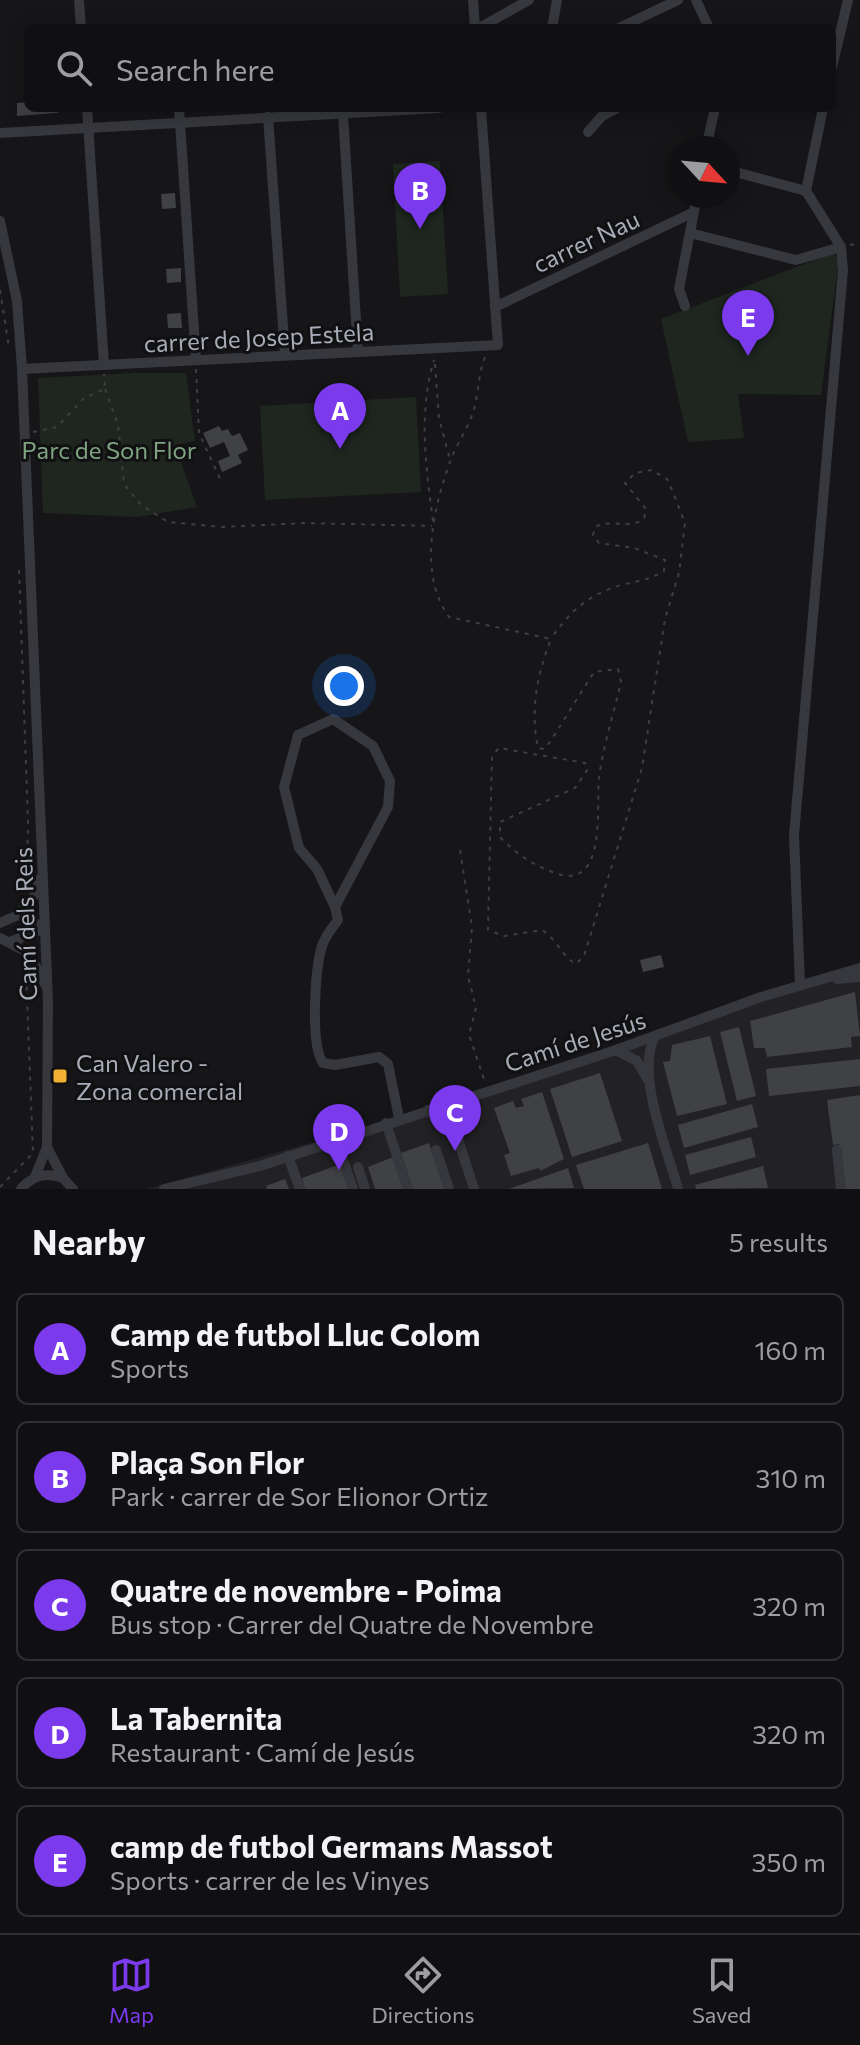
<!DOCTYPE html>
<meta charset="utf-8">
<style>
:root{--surface:#101012;--page:#1e1e20;--text:#f1f3f6;--muted:#9c9d9f;--line:#303032;--accent:#7c3aed}
body{margin:0;font-family:Commissioner,sans-serif;background:var(--page);color:var(--text)}
.compass{position:absolute;left:668px;top:136px;width:72px;height:72px;border-radius:50%;background:var(--surface);box-shadow:0 4px 20px #0003;rotate:116deg}
.you{position:absolute;left:344px;top:686px;width:28px;height:28px;margin:-20px;border:6px solid #fff;border-radius:50%;background:#1a73e8;box-shadow:0 0 0 12px #1a73e833}
.badge{display:grid;place-items:center;width:52px;height:52px;border-radius:50%;background:var(--accent);color:#fff;font-size:26px;font-weight:700}
.pin{position:absolute;translate:-50% -66px;filter:drop-shadow(0 2px 4px #0008)}
.pin::after{content:'';position:absolute;top:42px;width:28px;height:24px;background:inherit;clip-path:polygon(0 0,100% 0,50% 100%)}
.list{margin:0;padding:0;list-style:none}
h2{display:flex;justify-content:space-between;align-items:center;height:104px;margin:0;padding:0 32px;font-size:34px}
h2 small{font-size:26px;font-weight:400;color:var(--muted)}
.list li{display:grid;grid-template-columns:52px 1fr auto;gap:24px;align-items:center;box-sizing:border-box;height:112px;margin:0 16px 16px;padding:0 16px;border:2px solid var(--line);border-radius:12px}
.list b{display:block;font-size:30px;white-space:nowrap}
.list p{margin:0;font-size:26px;white-space:nowrap;color:var(--muted)}
.list em{font-size:26px;font-style:normal;color:var(--muted)}
.icon{flex:none;width:44px;height:44px;fill:none;stroke:currentColor;stroke-width:2;stroke-linecap:round;stroke-linejoin:round}
.map{position:relative;flex:none;width:860px;height:1189px;overflow:hidden}
.search{position:absolute;background:var(--surface);box-shadow:0 4px 20px #0003;left:24px;right:24px;top:24px;height:88px;display:flex;align-items:center;gap:20px;box-sizing:border-box;padding:0 28px;border-radius:12px;color:var(--muted);font-size:30px}
.sheet{height:744px;background:var(--surface)}
nav{display:flex;justify-content:space-around;align-items:center;box-sizing:border-box;height:112px;border-top:2px solid var(--line);background:var(--surface);font-size:22px;color:var(--muted)}
nav a{display:grid;justify-items:center;gap:4px}
nav .on{color:var(--accent)}
.map>svg:first-child{display:block}
.built{fill:#222225}
.green{fill:#1e261f}
.building{fill:#404145}
.lines{fill:none;stroke-linecap:round;stroke-linejoin:round}
.path{stroke:#3d3f44;stroke-width:2;stroke-dasharray:4 6;stroke-linecap:butt}
.minor{stroke:#37383d;stroke-width:10}
.poi-dot{fill:#f2b134;stroke:#111113;stroke-width:3}
.labels{text-anchor:middle;dominant-baseline:central;stroke-width:6;stroke-linejoin:round;paint-order:stroke}
.street-label{font-size:24px;fill:#a8adb8;stroke:#111113}
.park-label{font-size:24px;fill:#7fa381;stroke:#111113}
.poi-label{font-size:24px;fill:#a8adb8;stroke:#111113;text-anchor:start}
</style>
<div class="map">
<svg width="860" height="1189" viewBox="0 0 860 1189">
<rect width="100%" height="100%" fill="#161618"/>
<path class="built" d="M860,970v219h-714l282,-79z"/>
<g class="green">
<path d="M440,161l8,133 -48,3 -7,-133z"/>
<path d="M833,253l6,6 -18,136 -83,-1 6,44 -56,4 -27,-123z"/>
<path d="M132,373h54l9,68 -20,4 22,62 -59,10 -95,-4 -5,-135z"/>
<path d="M416,397l5,95 -156,8 -5,-94z"/>
</g>
<g class="building">
<path d="M28,102v6h39l-10,5 -40,3v-13z"/>
<path d="M175,193l1,15 -14,1 -1,-15z"/>
<path d="M181,268v14l-14,1 -1,-14z"/>
<path d="M181,313l1,15h-14l-1,-14z"/>
<path d="M219,426l3,5 6,-2 4,7 8,-3 8,17 -10,5 4,8 -20,9 -4,-11 12,-5 -6,-14 -14,6 -7,-15z"/>
<path d="M661,955l3,12 -21,5 -3,-12z"/>
<path d="M855,992l5,44 -9,1 1,10 -85,10 -2,-9h-11l-4,-27z"/>
<path d="M739,1027l17,69 -19,5 -17,-69z"/>
<path d="M710,1036l17,68 -50,12 -14,-54 7,-1 2,-16z"/>
<path d="M860,1059v27l-91,10 -3,-27z"/>
<path d="M600,1073l22,68 -50,16 -22,-68z"/>
<path d="M542,1092l22,67 -24,12 -1,-3 -28,8 -7,-21 6,-2 -16,-45 19,-7 3,7 8,-2 -3,-7z"/>
<path d="M860,1095v94h-15l-6,-45 -6,1 -6,-45z"/>
<path d="M752,1104l6,23 -74,21 -6,-23z"/>
<path d="M751,1137l5,20 -66,18 -5,-20z"/>
<path d="M429,1143l15,46h-31l-12,-36z"/>
<path d="M648,1143l14,46h-78l-8,-24z"/>
<path d="M393,1157l12,32h-30l-7,-22z"/>
<path d="M341,1164l9,25h-45l-3,-11z"/>
<path d="M763,1166l5,22 -72,1 -1,-4z"/>
<path d="M568,1168l6,20 -64,1h-1z"/>
<path d="M285,1179l4,10h-22l-1,-3z"/>
</g>
<g class="lines">
<g class="path">
<path d="M850,245l10,-2"/>
<path d="M0,290l9,58"/>
<path d="M485,357c-8,20 -6,42 -14,61 -6,15 -16,29 -21,44 -17,47 -32,112 -1,155l102,22c-14,36 -21,71 -13,109l6,1 6,-7 44,-70 24,-3 3,13c-7,31 -18,64 -22,96 -3,31 8,114 -44,95 -22,-8 -39,-19 -55,-36v-15l75,-34 13,-19 -3,-6 -86,-15 -7,8 -4,174 16,6 38,-6c16,10 19,26 34,34l8,-8 58,-188 23,-149 14,-46 6,-50 -17,-43 -16,-10 -17,3 -10,10 21,26 -2,10c-16,11 -33,-1 -49,8l-2,8 6,8 35,5 31,12 -1,11c-14,9 -27,10 -43,14 -33,10 -51,26 -70,54"/>
<path d="M435,364l4,54 11,42"/>
<path d="M196,369l3,64 23,50"/>
<path d="M105,389l13,35 6,60 17,21 27,17 54,5 82,-4 128,3"/>
<path d="M33,432l24,-5 27,-29 21,-9 -1,-15"/>
<path d="M433,521c-7,-53 -15,-109 1,-161"/>
<path d="M19,570l9,251 -1,62"/>
<path d="M460,850l12,77 -4,49 8,32 -7,27 16,47"/>
<path d="M0,1187l33,-34 -7,-182"/>
</g>
<g class="minor">
<path d="M79,0l2,28"/>
<path d="M473,0l2,28"/>
<path d="M696,0l13,28"/>
<path d="M479,28l50,-28"/>
<path d="M552,28l5,-28"/>
<path d="M619,28l59,-28"/>
<path d="M832,67l16,-67"/>
<path d="M87,108l17,257"/>
<path d="M179,108l17,252"/>
<path d="M343,114l15,238"/>
<path d="M268,117l17,238"/>
<path d="M588,132l14,-16 15,-8"/>
<path d="M0,133l439,-25"/>
<path d="M706,148l9,-40"/>
<path d="M728,170l78,21"/>
<path d="M0,221l17,80 5,68 26,633 -1,145 16,31 10,11"/>
<path d="M690,233l106,27 45,-13"/>
<path d="M685,306l-6,-17 18,-93"/>
<path d="M495,307l199,-95"/>
<path d="M22,369l476,-24 -17,-237"/>
<path d="M335,907l-18,-38 -18,-21 -15,-61 14,-52 35,-16 40,27 17,35 -2,26 -53,100 3,13c-6,8 -13,16 -16,26 -7,23 -12,99 1,117l12,2 44,-8 9,7 11,54"/>
<path d="M18,915l16,-19 6,-17"/>
<path d="M0,923l18,-8 27,13"/>
<path d="M0,938l29,15 17,33"/>
<path d="M10,942l35,-14"/>
<path d="M837,979l23,-2"/>
<path d="M800,985l-6,-150 49,-565 -2,-23 -35,-56 17,-83"/>
<path d="M655,1036c-20,38 12,112 23,153"/>
<path d="M616,1050l21,11 11,19"/>
<path d="M463,1099l-5,40 16,50"/>
<path d="M428,1110l30,29"/>
<path d="M386,1123l22,66"/>
<path d="M336,1140l17,49"/>
<path d="M436,1150l13,39"/>
<path d="M837,1150l4,39"/>
<path d="M288,1156l12,33"/>
<path d="M358,1167l7,22"/>
<path d="M35,1177l12,-30"/>
<path d="M21,1189c12,-14 25,-17 42,-11"/>
<path d="M164,1189l96,-23 356,-116 145,-53 99,-29"/>
</g>
</g>
<rect class="poi-dot" x="52" y="1068" width="16" height="16" rx="4"/>
<g class="labels">
<g class="street-label">
<text transform="translate(586 241) rotate(-25)">carrer Nau</text>
<text transform="translate(259 337) rotate(-3)">carrer de Josep Estela</text>
<text transform="translate(25 924) rotate(-92)">Camí dels Reis</text>
<text transform="translate(575 1041) rotate(-18)">Camí de Jesús</text>
</g>
<g class="park-label">
<text x="109" y="449">Parc de Son Flor</text>
</g>
<g class="poi-label">
<text x="76" y="1062">Can Valero -<tspan x="76" dy="28">Zona comercial</tspan></text>
</g>
</g>
</svg>
<svg class="compass" viewBox="-18 -18 36 36"><path d="M0-13l5 13h-10z" fill="#e53935"/><path d="M0 13l5-13h-10z" fill="#9c9d9f"/></svg>
<div class="you"></div>
<div class="pin badge" style="left:340px;top:449px">A</div>
<div class="pin badge" style="left:420px;top:229px">B</div>
<div class="pin badge" style="left:455px;top:1151px">C</div>
<div class="pin badge" style="left:339px;top:1170px">D</div>
<div class="pin badge" style="left:748px;top:356px">E</div>
<div class="search"><svg class="icon" aria-label="search" viewBox="0 0 24 24"><circle cx="10" cy="10" r="6"/><path d="M15 15l6 6"/></svg>Search here</div>
</div>
<section class="sheet">
<h2>Nearby<small>5 results</small></h2>
<ul class="list">
<li><span class="badge">A</span><div><b>Camp de futbol Lluc Colom</b><p>Sports</p></div><em>160 m</em></li>
<li><span class="badge">B</span><div><b>Plaça Son Flor</b><p>Park · carrer de Sor Elionor Ortiz</p></div><em>310 m</em></li>
<li><span class="badge">C</span><div><b>Quatre de novembre - Poima</b><p>Bus stop · Carrer del Quatre de Novembre</p></div><em>320 m</em></li>
<li><span class="badge">D</span><div><b>La Tabernita</b><p>Restaurant · Camí de Jesús</p></div><em>320 m</em></li>
<li><span class="badge">E</span><div><b>camp de futbol Germans Massot</b><p>Sports · carrer de les Vinyes</p></div><em>350 m</em></li>
</ul>
</section>
<nav>
<a class="on"><svg class="icon" aria-label="map" viewBox="0 0 24 24"><path d="M3 6l6-2 6 2 6-2v14l-6 2-6-2-6 2zM9 4v14M15 6v14"/></svg>Map</a>
<a><svg class="icon" aria-label="directions" viewBox="0 0 24 24"><path d="M12 3l9 9-9 9-9-9zM9 14v-3h6M13 9l2 2-2 2"/></svg>Directions</a>
<a><svg class="icon" aria-label="saved" viewBox="0 0 24 24"><path d="M7 4h10v16l-5-4-5 4z"/></svg>Saved</a>
</nav>
